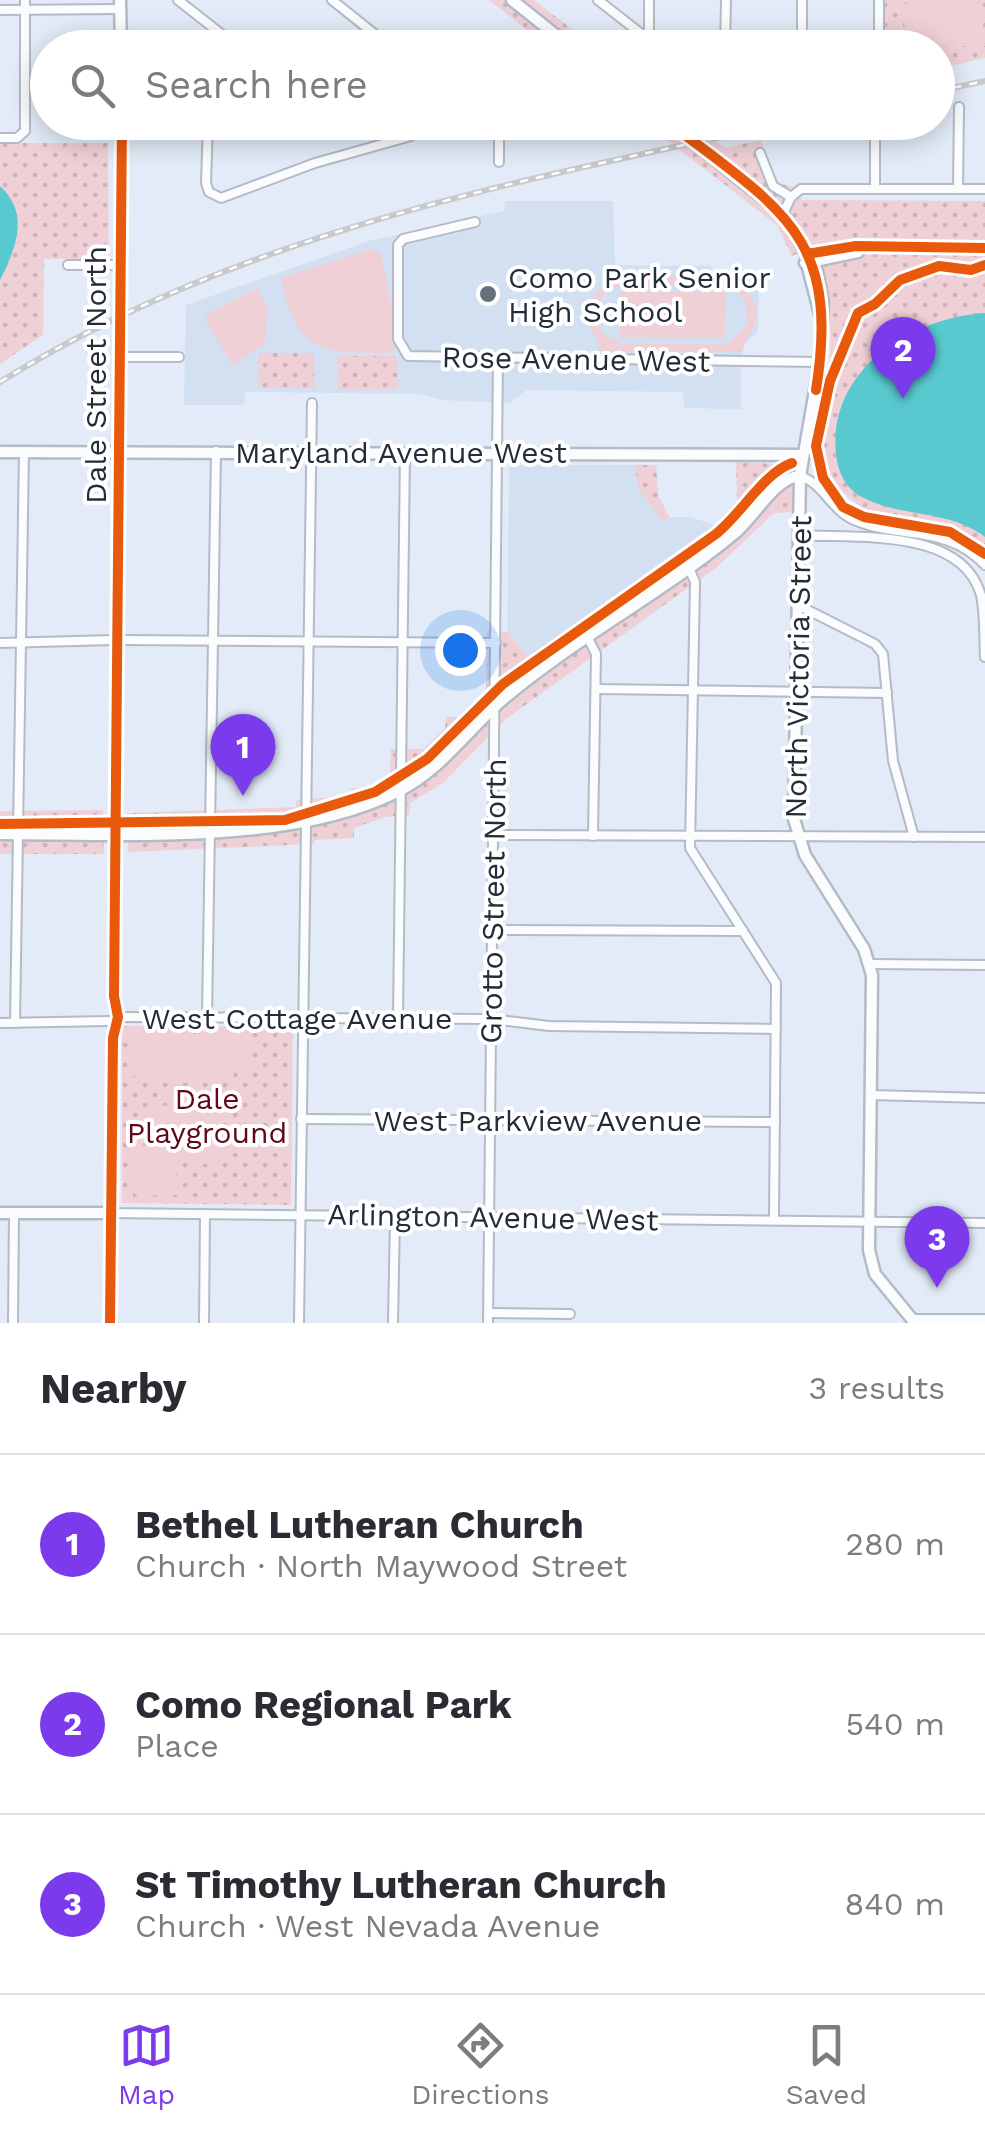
<!DOCTYPE html>
<meta charset="utf-8">
<style>
:root{--surface:#fff;--page:#f7f7f7;--text:#2b2b33;--muted:#7c7c81;--line:#e1e1e2;--accent:#7c3aed}
body{margin:0;font-family:"Work Sans",sans-serif;background:var(--page);color:var(--text)}
.you{position:absolute;left:460px;top:650px;width:35px;height:35px;margin:-25px;border:8px solid #fff;border-radius:50%;background:#1a73e8;box-shadow:0 0 0 15px #1a73e833}
.badge{display:grid;place-items:center;width:65px;height:65px;border-radius:50%;background:var(--accent);color:#fff;font-size:32px;font-weight:700}
.pin{position:absolute;translate:-50% -82px;filter:drop-shadow(0 2px 5px #0008)}
.pin::after{content:'';position:absolute;top:52px;width:35px;height:30px;background:inherit;clip-path:polygon(0 0,100% 0,50% 100%)}
.list{margin:0;padding:0;list-style:none}
h2{display:flex;justify-content:space-between;align-items:center;height:130px;margin:0;padding:0 40px;font-size:42px}
h2 small{font-size:32px;font-weight:400;color:var(--muted)}
.list li{display:grid;grid-template-columns:65px 1fr auto;gap:30px;align-items:center;box-sizing:border-box;height:180px;padding:0 40px;border-top:2px solid var(--line)}
.list b{display:block;font-size:38px;white-space:nowrap}
.list p{margin:0;font-size:32px;white-space:nowrap;color:var(--muted)}
.list em{font-size:32px;font-style:normal;color:var(--muted)}
.icon{flex:none;width:55px;height:55px;fill:none;stroke:currentColor;stroke-width:2;stroke-linecap:round;stroke-linejoin:round}
.map{position:relative;flex:none;width:985px;height:1323px;overflow:hidden}
.search{position:absolute;background:var(--surface);box-shadow:0 5px 25px #0003;left:30px;right:30px;top:30px;height:110px;display:flex;align-items:center;gap:25px;box-sizing:border-box;padding:0 35px;border-radius:55px;color:var(--muted);font-size:38px}
.sheet{height:670px;background:var(--surface)}
nav{display:flex;justify-content:space-around;align-items:center;box-sizing:border-box;height:140px;border-top:2px solid var(--line);background:var(--surface);font-size:28px;color:var(--muted)}
nav a{display:grid;justify-items:center;gap:5px}
nav .on{color:var(--accent)}
.map>svg:first-child{display:block}
.built{fill:#d2e0f2}
.grass{fill:url(#grass-dots)}
.pitch{fill:#efd0d7;fill-rule:evenodd}
.water{fill:#58c9ce}
.lines{fill:none;stroke-linecap:round;stroke-linejoin:round}
.street-casing{stroke:#b3bbc7;stroke-width:12}
.secondary-casing{stroke:#b3bbc7;stroke-width:15}
.street{stroke:#fbfcfe;stroke-width:8}
.secondary{stroke:#fbfcfe;stroke-width:10}
.rail-casing{stroke:#c7c9cc;stroke-width:6}
.rail{stroke:#fff;stroke-width:2.5;stroke-dasharray:8;stroke-linecap:butt}
.cycleway-casing{stroke:#fff;stroke-width:16}
.cycleway{stroke:#e8590c;stroke-width:10}
.poi-dot{fill:#666f7c;stroke:#fff;stroke-width:4}
.labels{text-anchor:middle;dominant-baseline:central;stroke-width:8;stroke-linejoin:round;paint-order:stroke}
.poi-label{font-size:30px;fill:#232c39;stroke:#fff;text-anchor:start}
.street-label{font-size:30px;fill:#232c39;stroke:#fff}
.park-label{font-size:30px;fill:#60071c;stroke:#fff}
</style>
<div class="map">
<svg width="985" height="1323" viewBox="0 0 985 1323">
<defs>
<pattern id="grass-dots" width="8" height="8" patternUnits="userSpaceOnUse" patternTransform="scale(2.5)"><rect width="8" height="8" fill="#efd0d7"/><path d="M2 2h.1M6 6h.1" fill="none" stroke="#cdb3b9" stroke-width="1.8" stroke-linecap="round"/></pattern>
</defs>
<rect width="100%" height="100%" fill="#e2ebf7"/>
<g class="built">
<path d="M505,201h108l2,64 96,1 1,4 17,1 30,12 -1,49 -14,12 -3,19v46l-57,-1 -1,-16 -156,-2 -18,13 -67,-3 -21,-6 -176,-2 -1,13h-60l2,-100 183,-64 135,-30z"/>
<path d="M509,465h147l2,30 11,22h21l25,8 -208,146z"/>
</g>
<g class="grass">
<path d="M489,0h45l61,47h-46z"/>
<path d="M884,0h101v58l-47,11v-21l-53,-1z"/>
<path d="M645,123h48l32,25 36,-8 16,43 16,4 9,13 183,1v350l-19,-17 -103,-25 -48,-40c-3,-40 12,-76 15,-116 2,-36 -3,-74 -11,-109l-27,12 -15,-31z"/>
<path d="M0,143h108l1,116h-65l-1,76 -43,29z"/>
<path d="M258,353h55l2,35h-56z"/>
<path d="M338,356h55l5,2 -1,31 -59,1z"/>
<path d="M736,462l39,2 4,13 14,9 1,26 -20,1 -57,54 -211,152 -63,64 -33,20 -1,12 -24,2 -31,11v10l-39,2 -1,4 -186,8 -1,-39 169,-6v-7l55,-4v-8h16l23,-13 1,-26h33l21,-21 1,-11h14l26,-26 1,-61 20,2 21,24 187,-131 22,-24z"/>
<path d="M635,465h21l2,30 11,22 -6,5 -25,-34z"/>
<path d="M103,810l1,44h-104v-43z"/>
<path d="M122,1026l171,1 -2,178 -169,-2z"/>
</g>
<g class="pitch">
<path d="M981,0l4,46 -79,1 -3,-43z"/>
<path d="M372,249l9,5 13,62 -1,37c-71,0 -97,1 -112,-76z"/>
<path d="M625,278c35,1 132,-14 132,38 -1,15 -14,22 -14,36l-143,-1c0,-12 -9,-17 -11,-29 -5,-24 14,-41 36,-44zM620,286h102l14,5 10,11 1,22 -19,20h-106l-20,-11 -7,-20 9,-20z"/>
<path d="M257,288l11,19 -3,36 -32,23 -28,-46 2,-6z"/>
<path d="M620,291l106,1 -1,46 -105,-1z"/>
<path d="M133,1028l46,1v6l66,-4 5,5 -1,38 -15,-2 -1,7 -105,-3v-43z"/>
<path d="M212,1104l8,9 -2,53 -44,-7 6,36 -43,1 -6,-6v-46l31,4 -9,-25v-17z"/>
</g>
<g class="water">
<path d="M0,186c30,27 16,63 0,94z"/>
<path d="M985,313v224c-36,-28 -84,-19 -123,-40 -16,-8 -25,-26 -26,-44 -8,-82 73,-135 149,-140z"/>
</g>
<g class="lines">
<defs>
<g id="street">
<path d="M178,0l61,48"/>
<path d="M332,0l60,48"/>
<path d="M598,0l51,40"/>
<path d="M879,0v48"/>
<path d="M0,10l120,-1"/>
<path d="M649,48v-48"/>
<path d="M725,48l1,-48"/>
<path d="M802,48v-48"/>
<path d="M208,122l-2,61 3,9 12,6 94,-35 96,-27 7,-14"/>
<path d="M0,138h17l8,-7v-131"/>
<path d="M760,153l13,33 18,11"/>
<path d="M499,162v-40"/>
<path d="M875,189v-54"/>
<path d="M958,189l1,-82"/>
<path d="M783,214l8,-17 10,-8h184"/>
<path d="M475,222l-72,17 -5,6v94l10,17 412,6"/>
<path d="M68,265h52"/>
<path d="M120,357h59"/>
<path d="M800,476c23,7 32,35 54,44 46,20 93,4 131,45"/>
<path d="M799,535c54,4 162,-9 182,60 4,20 3,42 4,62"/>
<path d="M689,568l6,14 -5,266 86,135 -2,236"/>
<path d="M796,604l79,40 8,10 10,107 21,76"/>
<path d="M588,638l8,16 -3,182"/>
<path d="M122,640l374,3"/>
<path d="M0,643l114,-3"/>
<path d="M596,689l291,4"/>
<path d="M494,835l491,2"/>
<path d="M493,930l250,1"/>
<path d="M870,964l115,1"/>
<path d="M118,1017l374,2 57,7 227,3"/>
<path d="M207,1017l9,-566"/>
<path d="M398,1018l7,-566"/>
<path d="M0,1023l109,-2"/>
<path d="M15,1023l9,-572"/>
<path d="M871,1095l114,3"/>
<path d="M301,1119l474,3"/>
<path d="M110,1213l875,10"/>
<path d="M489,1313l81,1"/>
<path d="M912,1319h73"/>
<path d="M13,1323l1,-110"/>
<path d="M204,1323l1,-109"/>
<path d="M299,1323l13,-920"/>
<path d="M393,1323l2,-106"/>
<path d="M488,1323l10,-965"/>
</g>
<g id="secondary">
<path d="M120,0l1,48"/>
<path d="M512,0l60,48"/>
<path d="M668,122l115,92 34,57 6,32 -3,59 -20,114 -6,343 11,36 59,94 8,26 -3,275 6,24 40,49"/>
<path d="M807,254l49,-8 129,2"/>
<path d="M806,260l14,54"/>
<path d="M805,263l53,-11"/>
<path d="M0,452l803,3"/>
<path d="M0,834c120,0 290,12 397,-42 43,-21 68,-59 103,-90 72,-62 160,-107 234,-168 20,-16 41,-57 66,-58"/>
<path d="M0,1213h109"/>
<path d="M110,1323l3,-285 5,-21 -4,-21 8,-874"/>
</g>
</defs>
<use href="#street" class="street-casing"/>
<use href="#secondary" class="secondary-casing"/>
<use href="#street" class="street"/>
<use href="#secondary" class="secondary"/>
<defs>
<g id="rail">
<path d="M938,91l47,-10"/>
<path d="M0,382c241,-150 518,-201 791,-260"/>
</g>
</defs>
<use href="#rail" class="rail-casing"/>
<use href="#rail" class="rail"/>
<defs>
<g id="cycleway">
<path d="M668,122c112,87 173,112 148,268"/>
<path d="M807,254l49,-8 129,2"/>
<path d="M985,265l-14,5 -32,-4 -39,14 -25,24 -17,9 -28,68 -14,65 7,32 20,29 21,10 86,15 35,22"/>
<path d="M0,824l285,-4 90,-28 52,-33 76,-75 213,-150c26,-21 48,-61 76,-71"/>
<path d="M110,1323l3,-285 5,-21 -4,-21 8,-874"/>
</g>
</defs>
<use href="#cycleway" class="cycleway-casing"/>
<use href="#cycleway" class="cycleway"/>
</g>
<circle class="poi-dot" cx="488" cy="294" r="10"/>
<g class="labels">
<g class="poi-label">
<text x="508" y="277">Como Park Senior<tspan x="508" dy="34">High School</tspan></text>
</g>
<g class="street-label">
<text transform="translate(576 359) rotate(1)">Rose Avenue West</text>
<text transform="translate(95 375) rotate(-90)">Dale Street North</text>
<text x="401" y="452">Maryland Avenue West</text>
<text transform="translate(798 667) rotate(-89)">North Victoria Street</text>
<text transform="translate(493 901) rotate(-89)">Grotto Street North</text>
<text x="297" y="1018">West Cottage Avenue</text>
<text x="538" y="1120">West Parkview Avenue</text>
<text transform="translate(493 1217) rotate(1)">Arlington Avenue West</text>
</g>
<g class="park-label">
<text x="207" y="1098">Dale<tspan x="207" dy="34">Playground</tspan></text>
</g>
</g>
</svg>
<div class="you"></div>
<div class="pin badge" style="left:243px;top:796px">1</div>
<div class="pin badge" style="left:903px;top:399px">2</div>
<div class="pin badge" style="left:937px;top:1288px">3</div>
<div class="search"><svg class="icon" aria-label="search" viewBox="0 0 24 24"><circle cx="10" cy="10" r="6"/><path d="M15 15l6 6"/></svg>Search here</div>
</div>
<section class="sheet">
<h2>Nearby<small>3 results</small></h2>
<ul class="list">
<li><span class="badge">1</span><div><b>Bethel Lutheran Church</b><p>Church · North Maywood Street</p></div><em>280 m</em></li>
<li><span class="badge">2</span><div><b>Como Regional Park</b><p>Place</p></div><em>540 m</em></li>
<li><span class="badge">3</span><div><b>St Timothy Lutheran Church</b><p>Church · West Nevada Avenue</p></div><em>840 m</em></li>
</ul>
</section>
<nav>
<a class="on"><svg class="icon" aria-label="map" viewBox="0 0 24 24"><path d="M3 6l6-2 6 2 6-2v14l-6 2-6-2-6 2zM9 4v14M15 6v14"/></svg>Map</a>
<a><svg class="icon" aria-label="directions" viewBox="0 0 24 24"><path d="M12 3l9 9-9 9-9-9zM9 14v-3h6M13 9l2 2-2 2"/></svg>Directions</a>
<a><svg class="icon" aria-label="saved" viewBox="0 0 24 24"><path d="M7 4h10v16l-5-4-5 4z"/></svg>Saved</a>
</nav>
